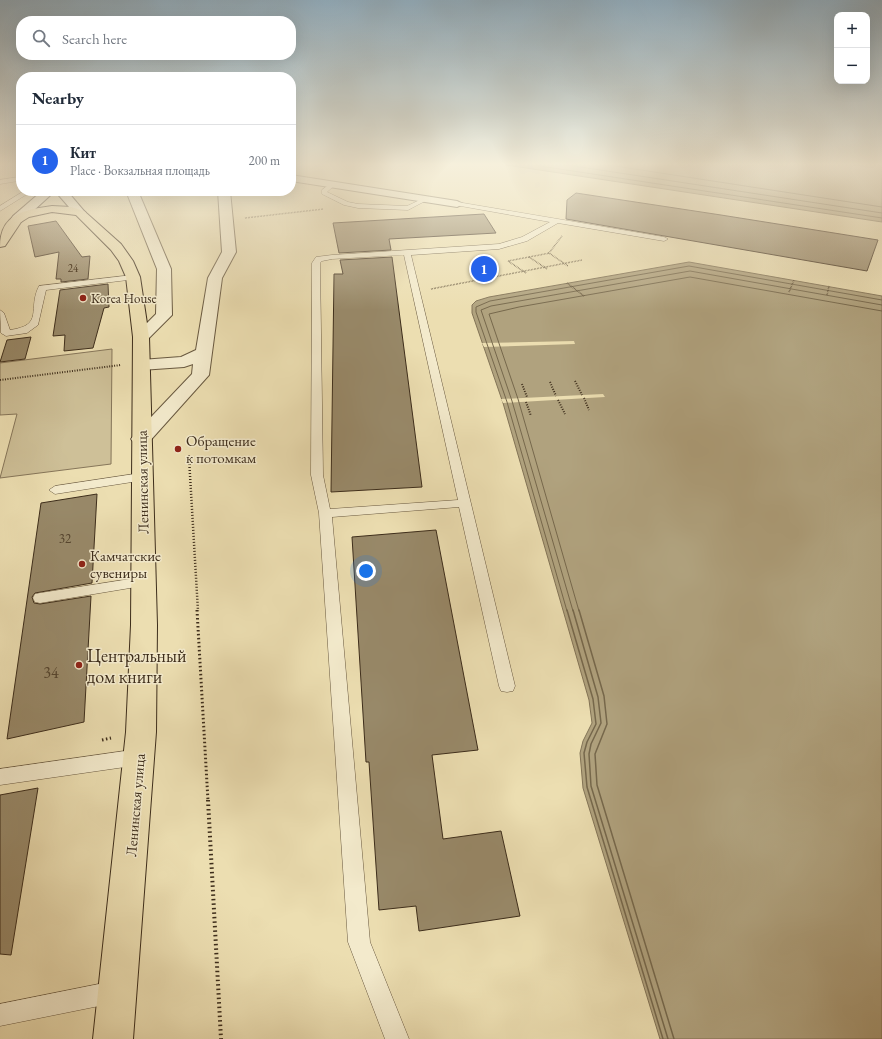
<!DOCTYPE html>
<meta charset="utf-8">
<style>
:root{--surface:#fff;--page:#f6f6f7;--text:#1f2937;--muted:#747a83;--line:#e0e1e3;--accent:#2563eb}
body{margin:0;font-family:"EB Garamond",serif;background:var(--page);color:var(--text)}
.controls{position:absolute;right:12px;top:12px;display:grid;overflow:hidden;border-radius:8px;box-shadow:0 4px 16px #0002}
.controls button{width:36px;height:36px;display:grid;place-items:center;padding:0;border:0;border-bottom:1px solid var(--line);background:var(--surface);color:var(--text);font:20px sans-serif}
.you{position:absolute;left:366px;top:571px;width:14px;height:14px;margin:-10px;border:3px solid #fff;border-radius:50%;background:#1a73e8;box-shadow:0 0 0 6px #1a73e833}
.badge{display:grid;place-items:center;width:26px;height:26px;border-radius:50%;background:var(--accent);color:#fff;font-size:13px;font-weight:700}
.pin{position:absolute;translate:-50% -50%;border:2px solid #fff;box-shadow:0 1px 4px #0006}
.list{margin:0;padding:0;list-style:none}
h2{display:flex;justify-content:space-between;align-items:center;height:52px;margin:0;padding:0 16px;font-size:17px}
h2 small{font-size:13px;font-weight:400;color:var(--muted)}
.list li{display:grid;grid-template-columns:26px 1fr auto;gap:12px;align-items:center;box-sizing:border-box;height:72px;padding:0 16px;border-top:1px solid var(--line)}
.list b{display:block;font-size:15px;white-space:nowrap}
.list p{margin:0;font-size:13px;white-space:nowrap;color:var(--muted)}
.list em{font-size:13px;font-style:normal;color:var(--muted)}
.icon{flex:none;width:22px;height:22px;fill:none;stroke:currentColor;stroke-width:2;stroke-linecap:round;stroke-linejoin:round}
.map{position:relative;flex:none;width:882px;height:1039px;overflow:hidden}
.search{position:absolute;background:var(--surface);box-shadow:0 4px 16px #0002;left:16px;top:16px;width:280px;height:44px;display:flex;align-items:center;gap:10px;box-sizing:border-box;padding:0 14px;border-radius:16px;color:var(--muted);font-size:15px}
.panel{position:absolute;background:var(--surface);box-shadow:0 4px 16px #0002;left:16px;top:72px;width:280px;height:124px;border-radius:16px}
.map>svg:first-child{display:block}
.green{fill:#cec098;stroke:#86765a}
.water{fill:#b0a27e;stroke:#827356}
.pier{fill:#ecdeb1}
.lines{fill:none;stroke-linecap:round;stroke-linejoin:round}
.shore-far1{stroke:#76684c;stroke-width:1}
.shore{stroke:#76684c;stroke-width:1.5}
.building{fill:#988969;stroke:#3d2d1b}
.lane-casing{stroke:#695940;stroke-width:1}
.street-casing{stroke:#695940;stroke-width:2}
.secondary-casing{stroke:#3d2d1b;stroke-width:2}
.primary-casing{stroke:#3d2d1b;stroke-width:2}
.path-far4{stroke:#3d2d1b;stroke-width:1.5;stroke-dasharray:0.5 1;stroke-linecap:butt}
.path-far3{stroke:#3d2d1b;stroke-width:2;stroke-dasharray:1 1.5;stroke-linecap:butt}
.path-far2{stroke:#3d2d1b;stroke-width:2.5;stroke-dasharray:1 2;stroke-linecap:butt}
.path-far1{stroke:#3d2d1b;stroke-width:3;stroke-dasharray:1.5 2.5;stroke-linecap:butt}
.path{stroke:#3d2d1b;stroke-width:4;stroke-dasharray:1.5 3;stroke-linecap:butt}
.lane{fill:#f3eacc;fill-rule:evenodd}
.street{fill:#f3eacc;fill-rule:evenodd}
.secondary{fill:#f3eacc;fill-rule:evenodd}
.primary{fill:#ecdeb1;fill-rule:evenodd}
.poi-dot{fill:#8f2418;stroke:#f3eacc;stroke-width:1.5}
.labels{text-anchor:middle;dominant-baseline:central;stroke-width:3;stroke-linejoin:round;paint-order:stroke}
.far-number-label{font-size:11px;fill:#54442e}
.far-poi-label{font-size:13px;fill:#3d2d1b;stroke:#f3eacc;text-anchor:start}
.number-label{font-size:13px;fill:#54442e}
.poi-label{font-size:15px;fill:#3d2d1b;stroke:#f3eacc;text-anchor:start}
.street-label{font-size:15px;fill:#3d2d1b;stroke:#f3eacc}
.near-number-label{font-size:16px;fill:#54442e}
.near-poi-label{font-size:18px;fill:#3d2d1b;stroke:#f3eacc;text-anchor:start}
</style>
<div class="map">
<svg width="882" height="1039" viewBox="0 0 882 1039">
<rect width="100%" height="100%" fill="#ecdeb1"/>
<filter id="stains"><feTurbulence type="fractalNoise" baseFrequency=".005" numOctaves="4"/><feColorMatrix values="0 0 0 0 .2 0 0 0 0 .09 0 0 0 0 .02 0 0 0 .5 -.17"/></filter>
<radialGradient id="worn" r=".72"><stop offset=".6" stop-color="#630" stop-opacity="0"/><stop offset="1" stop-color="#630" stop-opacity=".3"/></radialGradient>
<path class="green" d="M112,349l-1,115 -111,14 17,-64 -17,1v-52z"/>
<g class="water">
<path d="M500,164h382v58z"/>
<path d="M689,262l193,34v743h-222l-77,-251 -3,-35 3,-12 9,-18 -3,-23 -86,-297 -31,-90v-8l4,-4 13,-4z"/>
</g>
<g class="pier">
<path d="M574,341l1,3 -91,3 -2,-4z"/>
<path d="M603,394l2,3 -102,6 -2,-4z"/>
</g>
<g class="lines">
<g class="shore-far1">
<path d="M527,164l355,54"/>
<path d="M561,164l321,49"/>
<path d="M602,164l280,43"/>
<path d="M567,611l-60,-209 -31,-90v-5l14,-6 199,-35 193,34"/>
<path d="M573,611l-61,-210 -31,-91 10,-4 199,-35 192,34"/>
<path d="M579,611l-61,-212 -29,-85 30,-7 171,-30 192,34"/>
</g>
<g class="shore">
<path d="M567,610l26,89 3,25 -9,18 -3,11 3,34 76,252"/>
<path d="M573,610l25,87 3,26 -10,21 -2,10 2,32 77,253"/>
<path d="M579,610l25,86 3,28 -12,30 2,31 77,254"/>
</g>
</g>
<g class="building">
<path d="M576,193l145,22 157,25 -11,31 -301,-52 1,-19z"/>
<path d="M484,214l12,19 -107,6 2,11 -52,3 -6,-30z"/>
<path d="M56,221l26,36 8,-1 -2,23 -27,3v-3h-5l3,-27 -24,5 -7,-31z"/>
<path d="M392,257l30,230 -91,5 3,-218h9l-3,-14z"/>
<path d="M108,284l1,23 -5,1 -11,40 -29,3 1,-16 -12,1 7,-46z"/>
<path d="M31,337l-6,22 -25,3 7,-22z"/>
<path d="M97,494l-5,89 -57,10 -3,4 2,6 6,1 51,-8 -7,126 -77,17 34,-236z"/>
<path d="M436,530l42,220 -46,5 11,84 58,-8 19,85 -101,15 -3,-25 -37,4 -10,-148h-3l-14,-225z"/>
<path d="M38,788l-27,167 -11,-1v-159z"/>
</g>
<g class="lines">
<defs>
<g id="lane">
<path d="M19,177l2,1v5l-3,-2 -18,3v-4z"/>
<path d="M331,183l5,1 -9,8 21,10 10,2 49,2 17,-8 5,1 -21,11 -50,-2 -14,-3 -22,-11v-4z"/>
<path d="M24,191h8l-32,20v-5z"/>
<path d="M457,202l207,35 4,2 -4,2 -106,-18 -31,18 -28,8 -88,6 104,431 -2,5 -6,1 -6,-1 -2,-5 -40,-179 -127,10 38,425 39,97h-24l-37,-97 -29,-429 -8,-38 1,-212 4,-6 16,-2 167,-11 23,-7 28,-15 -95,-17v-2zM404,255l54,245 -128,9 -7,-34 -3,-212 2,-2 10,-2z"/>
<path d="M133,275l4,2 -1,2 -90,11 -8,35 -11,8 -21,3 -5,-3 -1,-23 4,3 6,17c35,-5 17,-21 29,-44z"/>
<path d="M141,473l4,1 2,3 -2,3 -90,14 -6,-4 6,-4z"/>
<path d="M143,577l5,2 2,3 -2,3 -108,18 -5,-1 -2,-4 2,-4 5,-1z"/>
<path d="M139,749l6,3 3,5 -3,5 -6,3 -139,20v-16z"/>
<path d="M114,981l8,3 3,8 -3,8 -8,3 -114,23v-22z"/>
</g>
<g id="street">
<path d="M291,175l166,26 6,3 -6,3 -166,-26z"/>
<path d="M126,191h12l33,78 1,46 -25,25h-12l-2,-3 23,-23 1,-45z"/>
<path d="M218,191h12l6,61 -14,26 -13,97 -61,68 -7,2 -7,-2 -3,-4 3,-4 58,-61 1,-10 -9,3 -43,3 -6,-1 -2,-4 2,-4 6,-1 40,-3 15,-7 12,-72 14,-26z"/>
</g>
<g id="secondary">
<path d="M42,191h13l-34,31h-8l-2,-3 2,-3z"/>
<path d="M55,191h12l17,20 2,2 -2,2h-8z"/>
</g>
<path id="primary" d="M52,206l19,1 13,4 37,33 12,17 7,16 9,60 8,288 -1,107 -23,307h-40l33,-307 5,-107 2,-288 -7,-60 -7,-16 -8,-11 -35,-35 -24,-3 -23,5 -8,5 -16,24 -5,1c0,-34 25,-37 52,-41z"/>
</defs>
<use href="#lane" class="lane-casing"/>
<use href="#street" class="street-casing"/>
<use href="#secondary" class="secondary-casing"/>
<use href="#primary" class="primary-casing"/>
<g class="path-far4">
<path d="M245,218l79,-9"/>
<path d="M562,236l-13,17 19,13"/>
<path d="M529,257l18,12"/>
<path d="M526,273l-18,-12 42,-8"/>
<path d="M567,283l17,13"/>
<path d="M431,289l151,-29"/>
<path d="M789,292l5,-12"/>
<path d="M827,295l2,-9"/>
</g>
<g class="path-far3">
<path d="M0,380l121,-15"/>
<path d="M575,381l7,14"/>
<path d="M550,382l6,14"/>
<path d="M522,384l5,13"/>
<path d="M584,398l5,12"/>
<path d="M558,400l7,14"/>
<path d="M526,402l5,14"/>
<path d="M189,455v4"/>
</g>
<path class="path-far2" d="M189,458l9,153"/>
<g class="path-far1">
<path d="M197,610l11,191"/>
<path d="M102,740l9,-2"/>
</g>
<path class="path" d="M208,800l13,239"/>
<use href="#lane" class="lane"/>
<use href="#street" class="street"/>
<use href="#secondary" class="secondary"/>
<use href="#primary" class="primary"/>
</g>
<linearGradient id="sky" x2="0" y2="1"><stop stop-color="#91adbe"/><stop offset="0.53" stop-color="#f6f0dc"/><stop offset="1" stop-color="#f6f0dc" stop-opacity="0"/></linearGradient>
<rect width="882" height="310" fill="url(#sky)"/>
<g class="poi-dot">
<circle cx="83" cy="298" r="4"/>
<circle cx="178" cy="449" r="4"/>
<circle cx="82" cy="564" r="4"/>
<circle cx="79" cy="665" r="4"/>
</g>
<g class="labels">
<g class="far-number-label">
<text x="73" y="268">24</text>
</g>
<g class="far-poi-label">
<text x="91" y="298">Korea House</text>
</g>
<g class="number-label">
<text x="65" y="538">32</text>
</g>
<g class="poi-label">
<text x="186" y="440">Обращение<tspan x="186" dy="17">к потомкам</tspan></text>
<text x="90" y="555">Камчатские<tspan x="90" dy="17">сувениры</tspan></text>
</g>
<g class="street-label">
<text transform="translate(142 482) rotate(-91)">Ленинская улица</text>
<text transform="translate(135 805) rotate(-85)">Ленинская улица</text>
</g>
<g class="near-number-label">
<text x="51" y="672">34</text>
</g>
<g class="near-poi-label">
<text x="87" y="655">Центральный<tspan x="87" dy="21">дом книги</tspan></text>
</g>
</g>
<rect width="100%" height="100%" filter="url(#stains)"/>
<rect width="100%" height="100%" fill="url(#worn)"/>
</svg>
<div class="controls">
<button>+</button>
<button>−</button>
</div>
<div class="you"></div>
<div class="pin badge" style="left:484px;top:269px">1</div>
<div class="search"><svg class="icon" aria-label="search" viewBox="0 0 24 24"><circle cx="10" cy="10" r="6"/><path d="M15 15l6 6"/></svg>Search here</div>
<section class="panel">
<h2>Nearby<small></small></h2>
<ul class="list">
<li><span class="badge">1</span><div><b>Кит</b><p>Place · Вокзальная площадь</p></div><em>200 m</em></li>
</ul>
</section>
</div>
